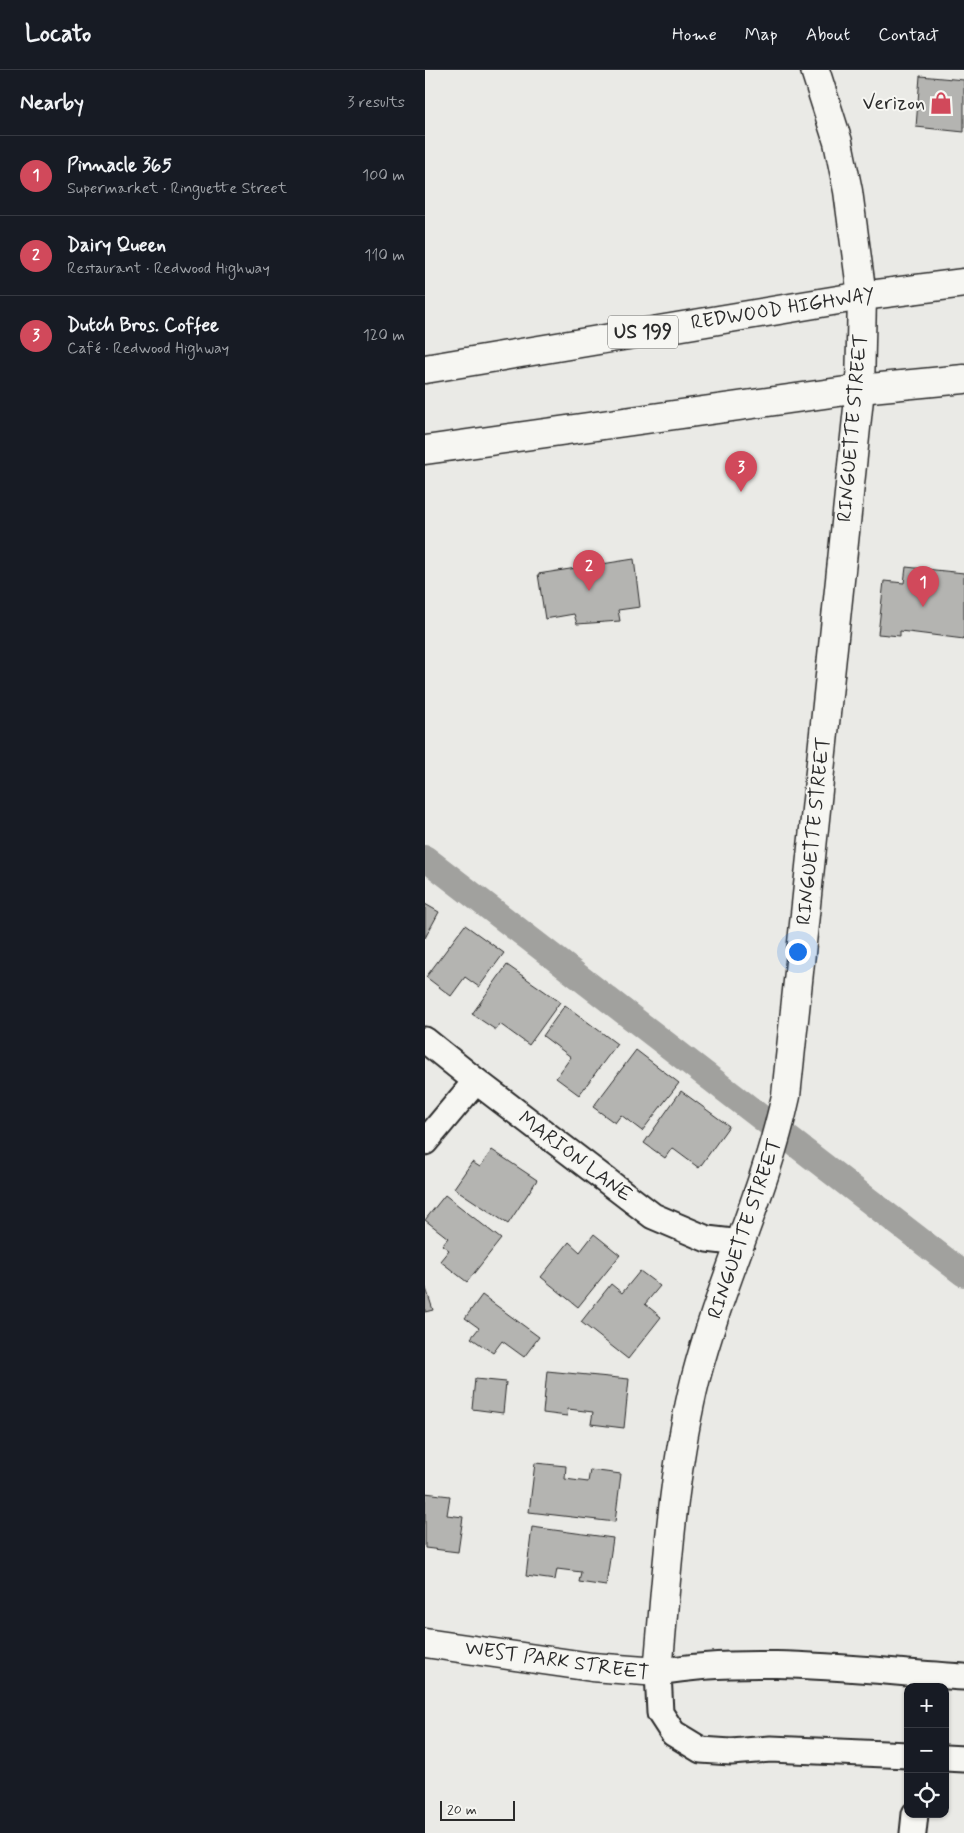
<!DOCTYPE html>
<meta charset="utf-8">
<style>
:root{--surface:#171b24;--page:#20242c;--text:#f1f3f6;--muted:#9ea1a6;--line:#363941;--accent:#d1495b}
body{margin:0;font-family:Mynerve,sans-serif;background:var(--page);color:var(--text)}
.controls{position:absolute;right:15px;bottom:15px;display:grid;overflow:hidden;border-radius:10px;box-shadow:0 1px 4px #0004}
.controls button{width:45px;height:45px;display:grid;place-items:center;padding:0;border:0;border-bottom:1px solid var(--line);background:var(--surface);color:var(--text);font:25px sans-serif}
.scale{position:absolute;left:15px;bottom:12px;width:75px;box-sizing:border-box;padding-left:5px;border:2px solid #2b2b2b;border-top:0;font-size:14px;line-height:18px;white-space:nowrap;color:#2b2b2b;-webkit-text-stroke:4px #f6f6f2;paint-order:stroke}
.you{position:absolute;left:372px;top:881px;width:18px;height:18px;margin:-12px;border:4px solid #fff;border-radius:50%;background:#1a73e8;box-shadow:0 0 0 8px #1a73e833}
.badge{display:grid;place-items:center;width:32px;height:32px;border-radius:50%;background:var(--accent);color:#fff;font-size:16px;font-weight:700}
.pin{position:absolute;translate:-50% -41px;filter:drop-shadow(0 1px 2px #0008)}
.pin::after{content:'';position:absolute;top:26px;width:18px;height:15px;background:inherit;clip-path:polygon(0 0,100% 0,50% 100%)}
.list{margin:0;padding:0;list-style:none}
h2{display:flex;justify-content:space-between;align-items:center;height:65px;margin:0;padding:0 20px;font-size:21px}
h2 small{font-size:16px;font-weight:400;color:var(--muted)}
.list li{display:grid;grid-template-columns:32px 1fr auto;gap:15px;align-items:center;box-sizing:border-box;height:80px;padding:0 20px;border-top:1px solid var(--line)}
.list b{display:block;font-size:19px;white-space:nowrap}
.list p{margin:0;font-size:16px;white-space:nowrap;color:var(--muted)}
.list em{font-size:16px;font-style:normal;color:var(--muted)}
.icon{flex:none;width:28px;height:28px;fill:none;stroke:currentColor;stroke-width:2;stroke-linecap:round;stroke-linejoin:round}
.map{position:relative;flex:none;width:539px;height:1763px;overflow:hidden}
header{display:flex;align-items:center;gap:30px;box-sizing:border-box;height:70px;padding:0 25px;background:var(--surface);border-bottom:1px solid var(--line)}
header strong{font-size:24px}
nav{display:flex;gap:28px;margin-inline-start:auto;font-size:18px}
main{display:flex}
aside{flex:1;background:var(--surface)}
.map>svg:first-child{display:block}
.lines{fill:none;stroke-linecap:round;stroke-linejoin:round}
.canal{stroke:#a1a19e;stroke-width:26}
.building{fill:#b4b4b1;stroke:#2b2b2b}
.street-casing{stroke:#2b2b2b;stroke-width:29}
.secondary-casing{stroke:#2b2b2b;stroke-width:31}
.highway-casing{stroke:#2b2b2b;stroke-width:31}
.street{stroke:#f6f6f2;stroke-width:25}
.secondary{stroke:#f6f6f2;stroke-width:28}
.highway{stroke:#f6f6f2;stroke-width:28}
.labels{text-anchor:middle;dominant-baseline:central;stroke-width:4;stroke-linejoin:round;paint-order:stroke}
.shield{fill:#f6f6f2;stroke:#686867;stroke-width:1}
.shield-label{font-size:19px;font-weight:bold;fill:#2b2b2b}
.poi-label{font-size:20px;fill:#2b2b2b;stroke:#f6f6f2;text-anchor:end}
.street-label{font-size:20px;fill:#2b2b2b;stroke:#f6f6f2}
</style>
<header>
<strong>Locato</strong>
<nav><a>Home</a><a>Map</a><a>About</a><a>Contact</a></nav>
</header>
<main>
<aside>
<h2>Nearby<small>3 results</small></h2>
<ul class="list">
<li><span class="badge">1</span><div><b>Pinnacle 365</b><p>Supermarket · Ringuette Street</p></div><em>100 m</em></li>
<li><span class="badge">2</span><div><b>Dairy Queen</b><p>Restaurant · Redwood Highway</p></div><em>110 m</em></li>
<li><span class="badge">3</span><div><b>Dutch Bros. Coffee</b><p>Café · Redwood Highway</p></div><em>120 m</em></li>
</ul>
</aside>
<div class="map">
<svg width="539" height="1763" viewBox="0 0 539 1763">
<rect width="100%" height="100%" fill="#eaeae6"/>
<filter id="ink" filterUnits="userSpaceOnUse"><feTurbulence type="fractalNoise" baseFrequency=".02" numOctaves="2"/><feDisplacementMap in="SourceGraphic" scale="10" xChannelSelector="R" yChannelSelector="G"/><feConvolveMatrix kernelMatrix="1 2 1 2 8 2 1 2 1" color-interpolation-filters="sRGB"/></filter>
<g filter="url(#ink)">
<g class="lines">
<path class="canal" d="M0,788l539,416"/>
</g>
<g class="building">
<path d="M495,6l44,4v52l-48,-5z"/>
<path d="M209,489l6,48 -22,3 2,11 -43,3 -3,-10 -29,5 -7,-45z"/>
<path d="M481,497l58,6v66l-64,-8v5l-22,-2 6,-53 20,2z"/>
<path d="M0,834l14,8 -14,26z"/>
<path d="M40,855l39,28 -25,34 -14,-10 -14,19 -25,-19z"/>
<path d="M82,895l53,37 -31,43 -29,-21 -4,6 -24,-16z"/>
<path d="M140,935l52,39 -38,51 -23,-17 15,-21 -28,-21z"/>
<path d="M211,980l43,33 -37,48 -21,-16 -6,8 -22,-16z"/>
<path d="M256,1021l48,35 -30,42 -27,-20 -7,10 -21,-15z"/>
<path d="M67,1080l45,30 -29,44 -54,-36 18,-26 8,5z"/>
<path d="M20,1125l56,44 -34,43 -27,-21 9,-11 -7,-5 6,-7 -23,-18z"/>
<path d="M169,1164l26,21 -42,52 -37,-30 28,-35 11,10z"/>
<path d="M215,1201l20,15 -15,18 16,13 -33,42 -47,-37 30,-38 11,9z"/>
<path d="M0,1215l8,25 -8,2z"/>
<path d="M57,1225l57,42 -15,20 -22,-16 -9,12 -22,-15 8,-10 -14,-10z"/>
<path d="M122,1301l82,8 -5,49 -33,-4 2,-12 -25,-3 -1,7 -24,-3z"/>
<path d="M50,1309l31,3 -3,31 -31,-4z"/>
<path d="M110,1393l31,3 -1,13 23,3 2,-12 31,4 -6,48 -86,-10z"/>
<path d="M0,1423l25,3 -3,19 16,2 -5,35 -33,-4z"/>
<path d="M107,1457l81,11 -7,48 -27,-4 2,-10 -24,-3 -2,11 -29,-4z"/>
</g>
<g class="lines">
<defs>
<g id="street">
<path d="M0,970l51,41 177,135 54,23 34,4"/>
<path d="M0,1072l51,-61"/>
<path d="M483,1685l-137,-6 -40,3 -30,-2 -28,-17 -13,-20 -2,-41c98,-17 207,-1 306,5"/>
<path d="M520,1688l19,1"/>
<path d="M488,1763l2,-19"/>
</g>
<path id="secondary" d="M0,1573l167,24 66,5c9,-98 14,-199 38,-295 25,-96 69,-184 90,-281l74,-707 2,-93 -14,-105 -10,-49 -23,-72"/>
<g id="highway">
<path d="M0,299l437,-73 102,-13"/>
<path d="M0,380l435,-61 104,-10"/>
</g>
</defs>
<use href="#street" class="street-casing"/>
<use href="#secondary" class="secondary-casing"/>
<use href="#highway" class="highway-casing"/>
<use href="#street" class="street"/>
<use href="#secondary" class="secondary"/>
<use href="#highway" class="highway"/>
</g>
</g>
<defs>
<symbol id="shop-bare" viewBox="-9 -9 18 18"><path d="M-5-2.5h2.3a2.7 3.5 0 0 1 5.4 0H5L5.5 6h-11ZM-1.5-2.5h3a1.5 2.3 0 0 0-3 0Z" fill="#d1495b" stroke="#f6f6f2" stroke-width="2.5" paint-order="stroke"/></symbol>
</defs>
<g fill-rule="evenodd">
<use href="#shop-bare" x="500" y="17" width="32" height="32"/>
</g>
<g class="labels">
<rect class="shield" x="183" y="245.5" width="70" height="33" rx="4"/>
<g class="shield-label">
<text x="218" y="262">US 199</text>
</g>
<g class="poi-label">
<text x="500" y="33">Verizon</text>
</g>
<g class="street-label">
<text transform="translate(358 239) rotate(-9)">REDWOOD HIGHWAY</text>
<text transform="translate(428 358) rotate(-85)">RINGUETTE STREET</text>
<text transform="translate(389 761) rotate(-84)">RINGUETTE STREET</text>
<text transform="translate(150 1087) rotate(37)">MARION LANE</text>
<text transform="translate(320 1159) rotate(-71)">RINGUETTE STREET</text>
<text transform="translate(132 1591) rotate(8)">WEST PARK STREET</text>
</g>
</g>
</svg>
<div class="controls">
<button>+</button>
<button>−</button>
<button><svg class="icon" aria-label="locate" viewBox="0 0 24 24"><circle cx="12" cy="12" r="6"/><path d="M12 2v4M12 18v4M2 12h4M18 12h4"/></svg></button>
</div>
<div class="scale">20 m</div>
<div class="you"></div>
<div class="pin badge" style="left:498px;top:537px">1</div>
<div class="pin badge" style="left:164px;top:521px">2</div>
<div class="pin badge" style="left:316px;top:422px">3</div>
</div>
</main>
